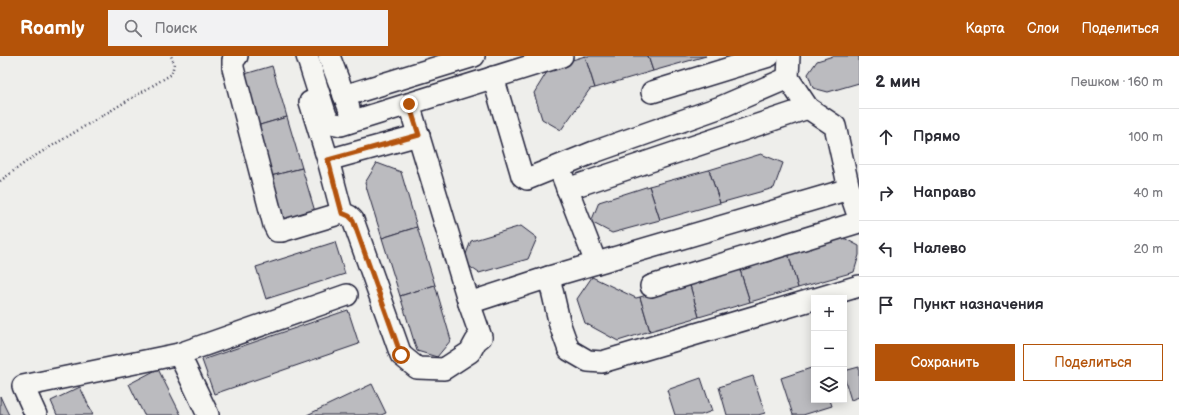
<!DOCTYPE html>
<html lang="ru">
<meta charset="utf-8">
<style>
:root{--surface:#fff;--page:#f2f2f3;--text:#2b2b33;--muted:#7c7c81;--line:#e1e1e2;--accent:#b45309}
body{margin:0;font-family:"Balsamiq Sans",sans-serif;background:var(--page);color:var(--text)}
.controls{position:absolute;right:12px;bottom:12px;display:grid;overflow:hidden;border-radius:0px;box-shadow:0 2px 10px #0003}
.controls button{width:36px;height:36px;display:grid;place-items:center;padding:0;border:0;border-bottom:1px solid var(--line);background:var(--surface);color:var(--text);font:20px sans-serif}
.stop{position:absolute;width:12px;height:12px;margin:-9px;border:3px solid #b45309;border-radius:50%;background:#fff}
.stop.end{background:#b45309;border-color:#fff;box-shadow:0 1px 4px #0008}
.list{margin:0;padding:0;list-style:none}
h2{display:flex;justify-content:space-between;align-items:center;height:52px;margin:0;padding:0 16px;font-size:17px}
h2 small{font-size:13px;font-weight:400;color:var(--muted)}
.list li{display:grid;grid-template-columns:26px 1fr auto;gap:12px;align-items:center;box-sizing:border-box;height:56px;padding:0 16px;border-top:1px solid var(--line)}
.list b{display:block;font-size:15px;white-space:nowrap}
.list em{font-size:13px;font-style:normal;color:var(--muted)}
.actions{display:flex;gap:8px;padding:12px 16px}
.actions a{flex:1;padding:9px 0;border:1px solid var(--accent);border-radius:0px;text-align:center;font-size:14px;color:var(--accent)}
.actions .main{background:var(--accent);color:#fff}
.icon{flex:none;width:22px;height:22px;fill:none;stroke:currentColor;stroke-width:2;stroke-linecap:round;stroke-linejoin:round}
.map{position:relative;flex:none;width:859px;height:359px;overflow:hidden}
header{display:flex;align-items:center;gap:24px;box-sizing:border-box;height:56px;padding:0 20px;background:var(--accent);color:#fff}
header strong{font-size:19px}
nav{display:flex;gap:22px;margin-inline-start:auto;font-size:14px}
.search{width:280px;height:36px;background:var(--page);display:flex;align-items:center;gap:10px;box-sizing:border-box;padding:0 14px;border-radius:0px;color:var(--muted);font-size:15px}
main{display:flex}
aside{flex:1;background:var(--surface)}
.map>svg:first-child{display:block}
.building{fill:#bbbbbf;stroke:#22223b}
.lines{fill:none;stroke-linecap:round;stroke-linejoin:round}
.minor-casing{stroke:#22223b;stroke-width:24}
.path{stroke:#22223b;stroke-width:2.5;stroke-dasharray:1 3;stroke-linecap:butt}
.minor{stroke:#f6f6f2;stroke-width:21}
.route{stroke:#b45309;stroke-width:5}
</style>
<header>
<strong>Roamly</strong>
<div class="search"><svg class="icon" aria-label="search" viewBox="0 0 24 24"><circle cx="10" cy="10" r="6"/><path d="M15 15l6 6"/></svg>Поиск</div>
<nav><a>Карта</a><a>Слои</a><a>Поделиться</a></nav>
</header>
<main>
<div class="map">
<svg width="859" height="359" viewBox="0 0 859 359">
<rect width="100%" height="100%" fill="#eeeeeb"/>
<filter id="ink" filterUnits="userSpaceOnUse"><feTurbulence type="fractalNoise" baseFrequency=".025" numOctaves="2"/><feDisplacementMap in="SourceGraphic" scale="8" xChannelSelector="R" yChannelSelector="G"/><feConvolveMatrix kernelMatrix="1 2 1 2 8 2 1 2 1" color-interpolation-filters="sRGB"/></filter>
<g filter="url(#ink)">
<g class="building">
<path d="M585,0l10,32 -5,1 -29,41 -19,-11 -8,-26 16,-26z"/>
<path d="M585,0h63l5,15 -58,17z"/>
<path d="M648,0h58l-53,15z"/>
<path d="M833,0h26v27l-31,9 -15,-4 -5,-14 9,-13z"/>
<path d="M272,10l15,51 -34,10 -15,-51z"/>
<path d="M287,61l15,51 -35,9 -14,-50z"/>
<path d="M761,98l22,9 -9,25 -54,15 -11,-33z"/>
<path d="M377,107l24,9 16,55 -35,11 -17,-55z"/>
<path d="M302,112l14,47 -35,10 -14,-48z"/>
<path d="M709,114l11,33 -60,17 -11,-34z"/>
<path d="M649,130l11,34 -48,13 -21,-11 8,-20z"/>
<path d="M521,170l16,12 -9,21 -49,14 -16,-11 8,-21z"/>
<path d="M417,171l18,58 -35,11 -18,-58z"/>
<path d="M842,181l17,9v9l-5,17 -56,16 -10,-35z"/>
<path d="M335,186l10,32 -79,25 -10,-32z"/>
<path d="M788,197l10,35 -48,14 -11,-35z"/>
<path d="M739,211l11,35 -51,15 -10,-35z"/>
<path d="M592,221l44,21 4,-1 10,34 -32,10 -33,-18 -8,-24z"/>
<path d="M689,226l10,35 -49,14 -10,-34z"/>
<path d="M435,229l16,55 -14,17 -20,-6 -17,-55z"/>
<path d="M348,254l11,34 -145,50 -12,-34z"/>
<path d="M814,311v33h16l2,6 -29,9h-10l-12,-37z"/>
<path d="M859,311v30l-8,3 -7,-23v-6z"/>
<path d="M158,313l23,46h-37l-15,-31z"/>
<path d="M753,320l12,37 -7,2h-31l-8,-28z"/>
<path d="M701,322l11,33 -11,4h-26l-8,-25z"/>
<path d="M372,328l14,29 -5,2h-74z"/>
<path d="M80,331l13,28h-36l-6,-14z"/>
<path d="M0,340l5,11 4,8h-9z"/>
</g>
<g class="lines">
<defs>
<g id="minor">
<path d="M237,0l-4,4v8l41,157 3,6h5l60,-18 7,3 4,4 48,135 16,13 27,1 26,-17 6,-11 5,-4 -12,-34 -60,-199"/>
<path d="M307,0l19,60 5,7 10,2 221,-69"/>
<path d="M329,0l20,52"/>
<path d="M493,21l28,95 1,4 5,3 67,-27 127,-45 67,-29"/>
<path d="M652,36l117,-36"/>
<path d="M344,40l130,-40"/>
<path d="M310,46l18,58 14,53"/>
<path d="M328,104l91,-25"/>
<path d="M562,119l34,88"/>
<path d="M567,133l241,-81"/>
<path d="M849,133l10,29"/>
<path d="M549,221l11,48 9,25 19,11 14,1 212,-63"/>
<path d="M651,230l208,-64"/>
<path d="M819,242l40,-12"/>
<path d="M469,247l80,-26 300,-88 -14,-63 -27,-18 -20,-30 1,-22"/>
<path d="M179,298l29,61"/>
<path d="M36,359l-13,-29 156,-32 168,-59"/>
</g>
</defs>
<use href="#minor" class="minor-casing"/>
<path class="path" d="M0,125l30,-22 142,-85 2,-11 -3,-7"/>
<use href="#minor" class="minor"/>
</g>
</g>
<g class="lines" filter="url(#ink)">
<path class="route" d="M401,299l-48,-135 -4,-4 -7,-3 -14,-53 91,-25 -10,-31"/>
</g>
</svg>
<div class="controls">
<button>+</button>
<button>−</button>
<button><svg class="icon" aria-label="layers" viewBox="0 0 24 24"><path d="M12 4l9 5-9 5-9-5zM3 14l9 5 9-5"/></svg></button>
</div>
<div class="stop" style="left:401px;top:299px"></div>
<div class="stop end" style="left:409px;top:48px"></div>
</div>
<aside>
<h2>2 мин<small>Пешком · 160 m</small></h2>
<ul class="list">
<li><svg class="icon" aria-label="ahead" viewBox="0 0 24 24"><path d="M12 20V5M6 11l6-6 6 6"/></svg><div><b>Прямо</b></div><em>100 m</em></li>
<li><svg class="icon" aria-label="right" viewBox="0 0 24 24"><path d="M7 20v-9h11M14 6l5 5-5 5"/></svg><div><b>Направо</b></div><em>40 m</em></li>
<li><svg class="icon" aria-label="left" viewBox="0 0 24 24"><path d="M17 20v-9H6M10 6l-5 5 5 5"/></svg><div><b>Налево</b></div><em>20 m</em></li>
<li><svg class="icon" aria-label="arrive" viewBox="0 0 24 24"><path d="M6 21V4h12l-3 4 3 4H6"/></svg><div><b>Пункт назначения</b></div></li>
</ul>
<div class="actions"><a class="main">Сохранить</a><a>Поделиться</a></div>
</aside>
</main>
